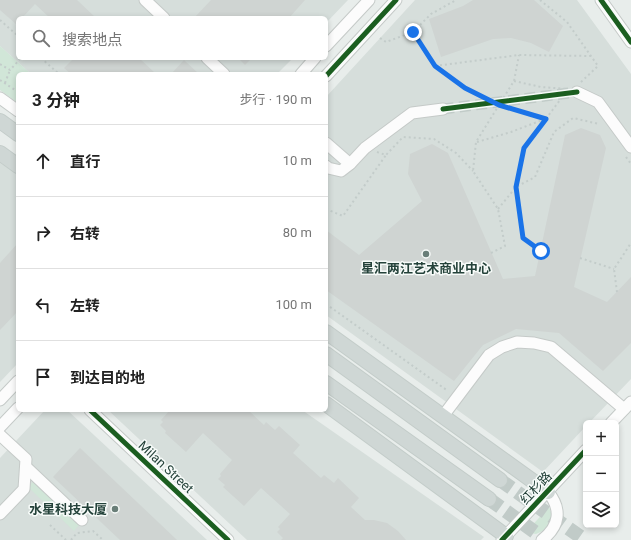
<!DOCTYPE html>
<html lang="zh">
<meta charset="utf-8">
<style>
:root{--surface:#fff;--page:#f2f2f2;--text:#222;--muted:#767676;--line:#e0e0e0}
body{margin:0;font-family:Roboto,"Noto Sans SC",sans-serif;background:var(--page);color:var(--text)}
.controls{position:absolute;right:12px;bottom:12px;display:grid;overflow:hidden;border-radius:6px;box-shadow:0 2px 6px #0003}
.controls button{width:36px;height:36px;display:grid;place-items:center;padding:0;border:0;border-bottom:1px solid var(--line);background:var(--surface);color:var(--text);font:20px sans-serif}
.stop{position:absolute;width:12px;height:12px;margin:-9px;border:3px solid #1a73e8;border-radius:50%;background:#fff}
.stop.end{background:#1a73e8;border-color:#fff;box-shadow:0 1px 4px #0008}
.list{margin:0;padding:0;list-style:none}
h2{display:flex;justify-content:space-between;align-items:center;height:52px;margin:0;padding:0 16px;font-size:17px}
h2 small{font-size:13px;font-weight:400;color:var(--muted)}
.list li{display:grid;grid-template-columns:26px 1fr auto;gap:12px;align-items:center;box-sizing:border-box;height:72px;padding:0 16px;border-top:1px solid var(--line)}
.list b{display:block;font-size:15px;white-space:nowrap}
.list em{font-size:13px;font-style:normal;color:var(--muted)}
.icon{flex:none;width:22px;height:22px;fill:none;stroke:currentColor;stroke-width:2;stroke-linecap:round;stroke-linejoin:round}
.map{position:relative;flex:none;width:631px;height:540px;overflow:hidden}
.search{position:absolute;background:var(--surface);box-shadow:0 2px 6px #0003;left:16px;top:16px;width:312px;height:44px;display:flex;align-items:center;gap:10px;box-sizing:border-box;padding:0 14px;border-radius:6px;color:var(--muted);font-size:15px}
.panel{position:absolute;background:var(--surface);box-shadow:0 2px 6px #0003;left:16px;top:72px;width:312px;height:340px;border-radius:6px}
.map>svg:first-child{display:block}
.built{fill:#d6dedb}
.green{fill:#d1e6d8}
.building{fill:#cfd4d2}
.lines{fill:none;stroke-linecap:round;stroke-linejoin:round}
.minor-tunnel{stroke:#c1cbc8;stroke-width:11;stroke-dasharray:11 5.5;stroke-linecap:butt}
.major-tunnel{stroke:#c1cbc8;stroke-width:14;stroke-dasharray:14 7;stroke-linecap:butt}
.minor-casing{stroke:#c5cac8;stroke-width:13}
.major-casing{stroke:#c3ccc9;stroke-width:16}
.path{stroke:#c3ccca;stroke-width:2;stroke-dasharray:2 3;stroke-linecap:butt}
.minor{stroke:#fcfcfc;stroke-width:11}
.major{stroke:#cfd7d5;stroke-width:14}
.cycleway-casing{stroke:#f7fbf9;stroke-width:8}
.cycleway{stroke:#1b5e20;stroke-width:5}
.route{stroke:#1a73e8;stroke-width:5}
.poi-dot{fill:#697e78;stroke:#f7fbf9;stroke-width:1.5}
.labels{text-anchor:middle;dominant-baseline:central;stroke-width:3;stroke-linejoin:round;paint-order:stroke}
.poi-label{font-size:13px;font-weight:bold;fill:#24423a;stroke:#f7fbf9}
.street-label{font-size:13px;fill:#24423a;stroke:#f7fbf9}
</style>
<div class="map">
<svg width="631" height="540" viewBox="0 0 631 540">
<rect width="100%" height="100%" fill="#e8edeb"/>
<g class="built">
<path d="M0,0h348l-22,23v-5h-308v40h275l-16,16h-246l-31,-28z"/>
<path d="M415,0h162l54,74v305l-42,44h-3v3l-43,46 -217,-157v-218z"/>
<path d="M0,160l18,15v188l-18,19z"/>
<path d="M45,410h22l140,130h-207v-82z"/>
<path d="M108,410h194l182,127 -3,3h-234z"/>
</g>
<g class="green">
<path d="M0,46l31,28h-13v29l-18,-13z"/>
<path d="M33,482l46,43 -5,6 -46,-44z"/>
<path d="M549,507l3,8 -1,8 -6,7 -9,4 -10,-2z"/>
</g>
<g class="building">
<path d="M0,0h77l19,18h-46l-15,-14 -13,14h-4v4l-2,2 -16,-14z"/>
<path d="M211,0h94l-16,18h-95z"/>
<path d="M473,0h61l29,26 -14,26 -18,-9 -20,-5 -18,1 -52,18 -12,-38 34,-13z"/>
<path d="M74,58h65l17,16h-85l-7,-6z"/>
<path d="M238,58h14l-7,7z"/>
<path d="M184,60l15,14h-28z"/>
<path d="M581,128l19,7 6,13 -32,139 33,15 24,-25v66l-28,28 -44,-38 -43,-4 -33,16 -29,36 -128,-91v-60l33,25 63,-54 -14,-27 2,-20 22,-10 16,9 55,126 32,-3 30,-141z"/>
<path d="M18,243v68l-18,19v-67z"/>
<path d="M170,410h78l16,15 2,-3 9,8 4,-4 21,19 -7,8 28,25 3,-3 10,8 4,-5 21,20 -8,9 14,13h9l13,3 11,8 8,9h-125l2,-2 -6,-6 3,-3 -2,-2 12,-13 -29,-26 -17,18 -21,-19 2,-2 -7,-6 3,-3 -1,-2 12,-14 -29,-27 -17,19 -21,-19 1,-2 -6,-6 3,-3 -2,-2z"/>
<path d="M80,448l97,92h-57l-67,-63z"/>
</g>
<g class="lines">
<path class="minor-tunnel" d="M443,109l134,-17"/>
<g class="major-tunnel">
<path d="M500,480l85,60"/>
<path d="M489,499l57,41"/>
</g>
<defs>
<g id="minor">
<path d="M145,0l19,18"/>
<path d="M601,0l30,42"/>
<path d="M326,46l43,-46"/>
<path d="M207,58l17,16"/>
<path d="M301,74l14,-16"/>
<path d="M326,76l70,-76"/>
<path d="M577,92l21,10 33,45"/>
<path d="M0,98l18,13"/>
<path d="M326,143l24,21"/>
<path d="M326,166l2,2 13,3 9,-7 15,-16 47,-35 31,-4"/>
<path d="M0,400l18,-19"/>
<path d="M90,410l138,130"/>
<path d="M443,416l46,-61 13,-8 15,-5 17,1 17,4 73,62"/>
<path d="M611,423l20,-21"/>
<path d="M0,427l18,-19"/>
<path d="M0,435l26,24 -2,30 -24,25"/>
<path d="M26,467l56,53"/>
<path d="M502,540l84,-90"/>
<path d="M542,540c18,-14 20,-31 6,-48"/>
</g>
<g id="major">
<path d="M0,121l18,13"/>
<path d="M0,153l18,13"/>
<path d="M326,332l222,160"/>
<path d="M326,354l174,126"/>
<path d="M326,383l163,116"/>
<path d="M326,404l180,132"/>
</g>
</defs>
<use href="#minor" class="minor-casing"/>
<use href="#major" class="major-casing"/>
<g class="path">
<path d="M540,0l27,22 31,44 -17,16"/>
<path d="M0,20l18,16"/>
<path d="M413,32l18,-18 25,-14"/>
<path d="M380,38l6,4 27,-10 22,34 30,22 34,17 47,14"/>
<path d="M41,58l18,16"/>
<path d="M0,64l10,6 11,-12"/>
<path d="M435,66l84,-11 72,1"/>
<path d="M0,80l18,12"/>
<path d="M514,81l27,6 26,2"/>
<path d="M5,83l5,-13"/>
<path d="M477,142l34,-10 34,-13"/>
<path d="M377,152l9,3 17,-18 31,2 22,14 17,18"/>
<path d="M626,157l5,7"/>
<path d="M326,209l17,7 43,-61"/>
<path d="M498,209l18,-22 19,-10 19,-45 19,-14 26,6"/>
<path d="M541,251l-18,-13 -7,-51 8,-39 42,-56"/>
<path d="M491,253l14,-7 -7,-37 -25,-38 3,-29 38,-61 5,-26"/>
<path d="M580,258l34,11"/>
<path d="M617,292l-3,-23 17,-26"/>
<path d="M326,304l122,87"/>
<path d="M50,525l16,15"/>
<path d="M71,540l6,-7 16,-2 10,9"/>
</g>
<use href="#minor" class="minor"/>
<use href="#major" class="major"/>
<defs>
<g id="cycleway">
<path d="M601,0l30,42"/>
<path d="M326,76l70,-76"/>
<path d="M443,109l134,-17"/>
<path d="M90,410l138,130"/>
<path d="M502,540l84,-90"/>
</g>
</defs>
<use href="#cycleway" class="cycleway-casing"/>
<use href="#cycleway" class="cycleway"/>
</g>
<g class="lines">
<path class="route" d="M413,32l22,34 30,22 34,17 47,14 -22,29 -8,39 7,51 18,13"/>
</g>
<g class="poi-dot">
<circle cx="426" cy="254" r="4"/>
<circle cx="115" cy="509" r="4"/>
</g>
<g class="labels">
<g class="poi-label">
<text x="426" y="268">星汇两江艺术商业中心</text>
<text x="107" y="509" text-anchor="end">水星科技大厦</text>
</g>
<g class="street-label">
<text transform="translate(166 467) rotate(43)">Milan Street</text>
<text transform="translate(536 488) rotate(-47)">红杉路</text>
</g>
</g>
</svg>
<div class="controls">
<button>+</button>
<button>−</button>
<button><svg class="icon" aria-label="layers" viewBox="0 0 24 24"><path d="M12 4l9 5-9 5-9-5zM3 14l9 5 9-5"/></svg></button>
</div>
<div class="stop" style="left:541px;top:251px"></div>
<div class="stop end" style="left:413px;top:32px"></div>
<div class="search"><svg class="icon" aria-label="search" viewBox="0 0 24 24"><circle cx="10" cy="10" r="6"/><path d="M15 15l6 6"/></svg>搜索地点</div>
<section class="panel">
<h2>3 分钟<small>步行 · 190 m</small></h2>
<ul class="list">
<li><svg class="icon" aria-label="ahead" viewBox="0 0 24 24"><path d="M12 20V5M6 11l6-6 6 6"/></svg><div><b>直行</b></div><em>10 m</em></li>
<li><svg class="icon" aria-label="right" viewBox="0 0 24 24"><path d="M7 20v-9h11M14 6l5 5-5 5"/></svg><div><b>右转</b></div><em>80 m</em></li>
<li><svg class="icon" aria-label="left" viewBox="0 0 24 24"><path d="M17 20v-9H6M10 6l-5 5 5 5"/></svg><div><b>左转</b></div><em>100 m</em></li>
<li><svg class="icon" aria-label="arrive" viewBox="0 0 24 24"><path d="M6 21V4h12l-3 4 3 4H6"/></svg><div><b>到达目的地</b></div></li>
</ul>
</section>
</div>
